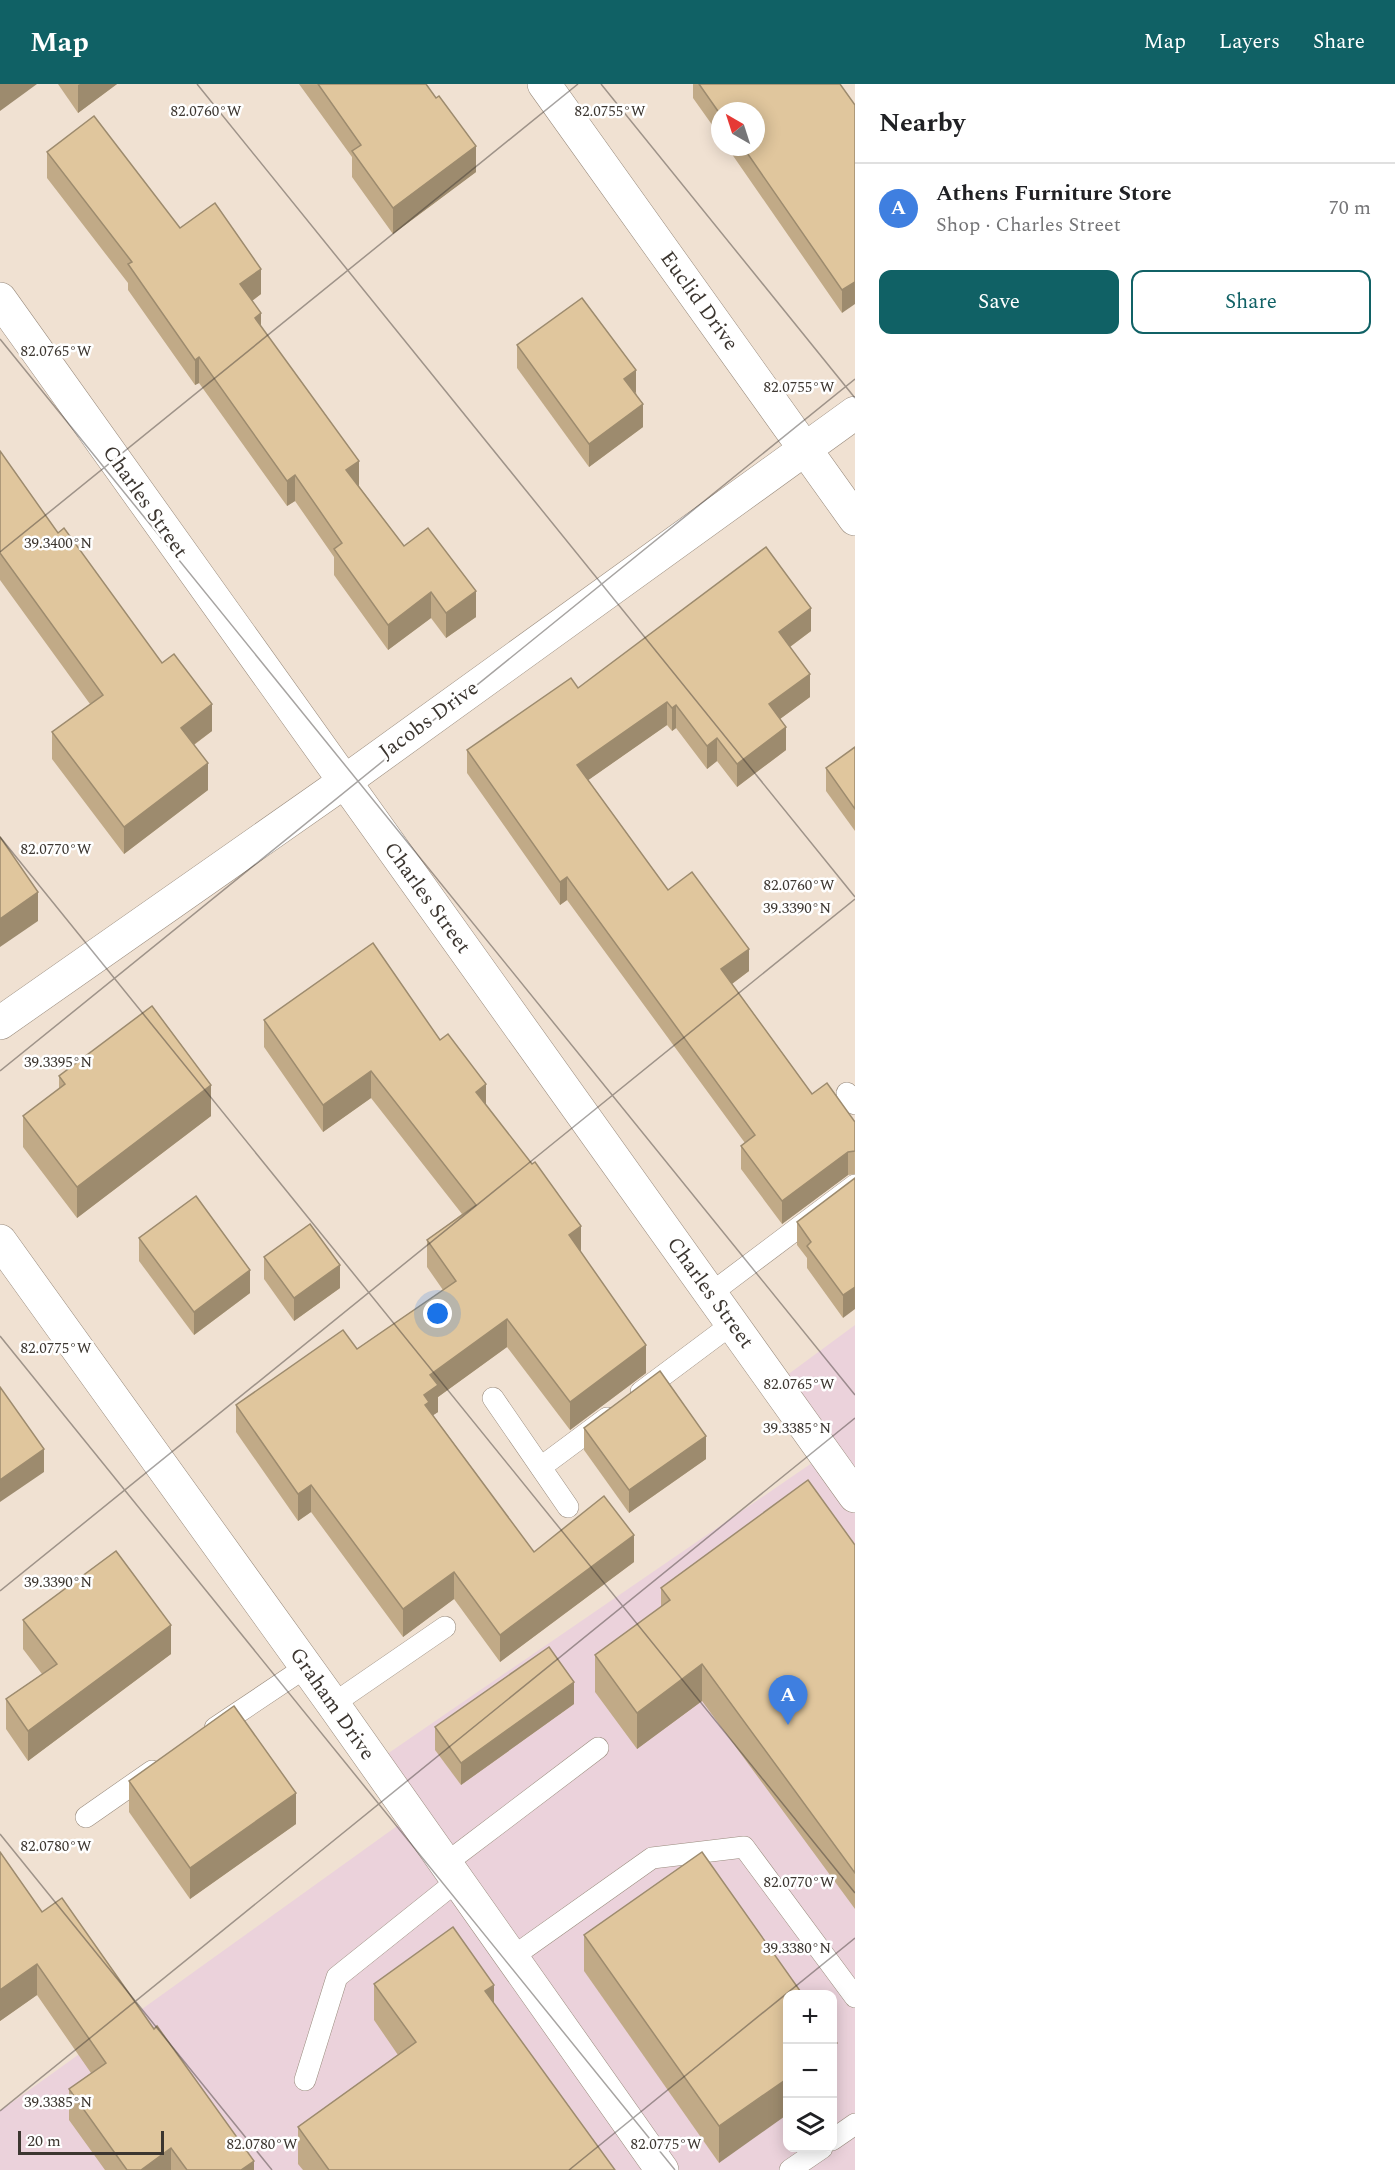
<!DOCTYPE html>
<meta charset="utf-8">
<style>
:root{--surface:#fff;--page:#f2f2f2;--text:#202124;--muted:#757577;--line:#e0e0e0;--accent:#106165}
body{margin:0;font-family:Spectral,serif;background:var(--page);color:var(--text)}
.controls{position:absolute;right:18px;bottom:18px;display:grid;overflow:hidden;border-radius:12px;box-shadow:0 3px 15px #0003}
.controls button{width:54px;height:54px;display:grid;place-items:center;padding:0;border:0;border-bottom:2px solid var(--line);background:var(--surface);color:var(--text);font:30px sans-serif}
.compass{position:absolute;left:711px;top:18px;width:54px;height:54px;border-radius:50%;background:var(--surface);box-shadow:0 3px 15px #0003;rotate:321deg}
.scale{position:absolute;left:18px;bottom:15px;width:146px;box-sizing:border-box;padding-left:6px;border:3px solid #3c3630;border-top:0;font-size:16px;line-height:21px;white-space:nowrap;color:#3c3630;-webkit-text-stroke:4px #fff;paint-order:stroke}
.you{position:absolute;left:438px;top:1230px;width:21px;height:21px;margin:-15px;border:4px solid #fff;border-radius:50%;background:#1a73e8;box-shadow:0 0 0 9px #1a73e833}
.badge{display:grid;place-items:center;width:39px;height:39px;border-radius:50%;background:var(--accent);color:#fff;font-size:20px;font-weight:700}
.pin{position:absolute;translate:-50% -50px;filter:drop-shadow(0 2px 3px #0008)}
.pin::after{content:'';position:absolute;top:32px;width:21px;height:18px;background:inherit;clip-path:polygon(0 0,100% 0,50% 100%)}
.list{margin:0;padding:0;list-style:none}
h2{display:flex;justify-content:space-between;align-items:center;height:78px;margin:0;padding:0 24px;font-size:26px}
h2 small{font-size:20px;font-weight:400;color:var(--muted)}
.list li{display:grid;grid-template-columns:39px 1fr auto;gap:18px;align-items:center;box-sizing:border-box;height:90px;padding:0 24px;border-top:2px solid var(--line)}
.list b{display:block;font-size:22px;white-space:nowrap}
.list p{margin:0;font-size:20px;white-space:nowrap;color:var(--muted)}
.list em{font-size:20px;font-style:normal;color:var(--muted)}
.actions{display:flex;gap:12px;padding:18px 24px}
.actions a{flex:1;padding:14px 0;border:2px solid var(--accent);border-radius:12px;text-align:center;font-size:21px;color:var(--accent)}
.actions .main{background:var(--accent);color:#fff}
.icon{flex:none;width:33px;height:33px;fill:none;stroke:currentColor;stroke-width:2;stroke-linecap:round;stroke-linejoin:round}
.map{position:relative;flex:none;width:855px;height:2086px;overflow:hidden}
header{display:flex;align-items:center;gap:36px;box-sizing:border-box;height:84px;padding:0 30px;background:var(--accent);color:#fff}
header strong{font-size:28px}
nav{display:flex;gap:33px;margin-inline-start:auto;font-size:21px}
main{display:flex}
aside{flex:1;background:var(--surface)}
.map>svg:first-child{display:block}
.commercial{fill:#ebd2db;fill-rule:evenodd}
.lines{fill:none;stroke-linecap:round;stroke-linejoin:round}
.lane-casing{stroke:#998b7d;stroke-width:22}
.street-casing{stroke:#998b7d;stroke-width:34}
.lane{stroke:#fff;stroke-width:21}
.street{stroke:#fff;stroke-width:33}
.wall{fill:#c1aa87}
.shaded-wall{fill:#9d8b6e}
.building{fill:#e0c69d;stroke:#9d8b6e;stroke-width:1.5}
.ticks{fill:none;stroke:#3c3630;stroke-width:1.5;stroke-opacity:0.45}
.labels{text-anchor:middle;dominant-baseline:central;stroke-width:5;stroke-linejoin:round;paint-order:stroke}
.street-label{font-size:21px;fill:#3c3630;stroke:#fff}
.ticks-label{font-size:15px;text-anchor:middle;fill:#3c3630;stroke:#fff;stroke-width:5;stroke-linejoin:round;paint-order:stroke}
</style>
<header>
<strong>Map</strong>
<nav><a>Map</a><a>Layers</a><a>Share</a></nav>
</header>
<main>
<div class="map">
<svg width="855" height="2086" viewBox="0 0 855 2086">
<rect width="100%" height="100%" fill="#f0e1d2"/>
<path class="commercial" d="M855,1241v845h-855v-59l411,-295 -37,-53 451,-309 -50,-70zM788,1910h44v154h-44z"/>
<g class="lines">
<defs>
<g id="lane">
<path d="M847,1009l8,11"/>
<path d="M710,1210l145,-109"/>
<path d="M641,1308l91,-68"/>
<path d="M493,1314l75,109"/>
<path d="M541,1383l66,-49"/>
<path d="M333,1620l112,-77"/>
<path d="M215,1644l91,-61"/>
<path d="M86,1733l66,-46"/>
<path d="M445,1780l153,-116"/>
<path d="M511,1874l141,-100 92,-11 111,150"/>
<path d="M305,1996l32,-103 120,-96"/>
<path d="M832,2056l23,-16"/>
<path d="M790,2086l32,-22"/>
</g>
<g id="street">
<path d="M544,0l311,435"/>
<path d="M0,215l855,1197"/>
<path d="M0,939l344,-241 511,-369"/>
<path d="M0,1157l333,463 329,466"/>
</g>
</defs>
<use href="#lane" class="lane-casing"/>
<use href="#street" class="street-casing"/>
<use href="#lane" class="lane"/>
<use href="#street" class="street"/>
</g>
<g class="wall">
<path d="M58,0h59l-39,29z"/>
<path d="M299,0h127l50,88 -83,62 -41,-57v-20z"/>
<path d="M693,0h147l15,21 -13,208 -115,-166h29l-36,-36v25l-27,-38z"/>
<path d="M47,68l133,76 81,66 -9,7 9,25 98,160 45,60 72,71 -30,21 -15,-20 -43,32 -54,-75v-18l-39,-56 -8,5 -88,-123 -4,2 -67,-95v-7l-81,-105z"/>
<path d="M517,261l119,47 7,35 -54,40 -72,-99z"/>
<path d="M0,367l58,82 104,130 50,68 -18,14 14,45 -84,64 -72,-95v-27l38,-28 -90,-124z"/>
<path d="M811,547l-21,16 20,50 -30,22 6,31 -49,37 -20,-26 -10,8 -31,-41 -4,3 -5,-6 -79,55 80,110 81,81 -17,13 80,110 43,28v52l-7,1 -66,49 -41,-55v-23l4,-3 -178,-243 -7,5 -93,-132v-23l111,-62z"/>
<path d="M855,663v84l-29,-40v-23z"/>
<path d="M264,936l176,20 46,66 95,146 65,121 -76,57 -63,-83 -69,50v15l-5,3 101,137 100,10 -134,100 -46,-63 -51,38 -92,-125 -13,9 -62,-89v-27l121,-56 86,-59 -16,-23v-27l35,-26 -91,-116 -48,34 -59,-85z"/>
<path d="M59,992l152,40 -134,102 -54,-71v-31l36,-27z"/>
<path d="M855,1094l-12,140 -36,-50v-10l-10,-13v-23z"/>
<path d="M139,1154l111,55 -56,42 -55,-74z"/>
<path d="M264,1173l76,31 -46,33 -30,-42z"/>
<path d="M584,1344l122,31 -77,54 -45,-63z"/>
<path d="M855,1461v364l-153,-208 -65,48 -42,-57v-37l66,-48v-19z"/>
<path d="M23,1536l148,34 -143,107 -22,-32v-30l36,-25 -19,-25z"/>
<path d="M574,1620l-113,81 -26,-35v-23z"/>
<path d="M129,1697l167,43 -106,75 -61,-87z"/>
<path d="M0,1768l42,60 212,258h-149l-36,-50v-31l22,-16 -54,-78 -37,26z"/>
<path d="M584,1851l219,60 -84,168 -135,-192z"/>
<path d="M374,1900l120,20 121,166h-312l-5,-6v-37l100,-72 -24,-35z"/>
</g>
<g class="shaded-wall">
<path d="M0,0h37l-37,27z"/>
<path d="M80,0h37l-39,29v-28z"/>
<path d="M476,62v26l-83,62v-26z"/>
<path d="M261,185v25l-21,16v-26z"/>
<path d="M855,198v22l-13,9v-23z"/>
<path d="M261,229v26l-6,-21z"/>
<path d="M199,273v26l-4,2v-25z"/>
<path d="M636,286v22l-12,10v-23z"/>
<path d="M643,320v23l-54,40v-23z"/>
<path d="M359,377v26l-13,-17z"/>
<path d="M295,391v26l-8,5v-25z"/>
<path d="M476,507v26l-30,21v-25z"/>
<path d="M431,508v26l-43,32v-25z"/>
<path d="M811,524v23l-32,24v-23z"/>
<path d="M810,590v23l-41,30v-23z"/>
<path d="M667,618v23l-90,63v-23z"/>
<path d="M212,620v27l-31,23v-26z"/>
<path d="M676,621v23l-4,3v-23z"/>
<path d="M786,643v23l-49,37v-23z"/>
<path d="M717,654v23l-10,8v-23z"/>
<path d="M208,679v27l-84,64v-27z"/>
<path d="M567,793v23l-7,5v-23z"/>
<path d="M38,808v29l-38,26v-28z"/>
<path d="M749,865v22l-28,21v-23z"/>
<path d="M371,987v27l-48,34v-27z"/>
<path d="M486,1000v27l-10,-19z"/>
<path d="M211,1001v31l-134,102v-31z"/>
<path d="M848,1068v23l-66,49v-23z"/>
<path d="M581,1142v28l-12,-19z"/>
<path d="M340,1181v23l-46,33v-23z"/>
<path d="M250,1186v23l-56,42v-23z"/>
<path d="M855,1203v22l-12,9v-23z"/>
<path d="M507,1235v28l-69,50v15l-9,6v11l-5,-34 6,-20z"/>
<path d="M646,1261v28l-76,57v-28z"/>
<path d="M706,1352v23l-77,54v-23z"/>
<path d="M44,1365v23l-44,30v-22z"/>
<path d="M311,1401v27l-13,9v-27z"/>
<path d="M634,1451v27l-134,100v-27z"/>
<path d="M454,1488v27l-51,38v-28z"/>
<path d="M171,1541v29l-143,107v-30z"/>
<path d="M702,1580v37l-65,48v-36z"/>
<path d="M574,1598v22l-113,81v-22z"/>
<path d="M296,1709v31l-106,75v-31z"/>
<path d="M37,1880v31l-37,26v-31z"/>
<path d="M494,1901v36l-9,-30z"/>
<path d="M837,1959v36l-5,4v-37z"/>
<path d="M788,1994v36l-69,49v-37z"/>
<path d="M171,2064v22h-30z"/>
<path d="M254,2077v9h-13z"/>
</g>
<g class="building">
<path d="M318,0h108l10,14 3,-2 37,50 -83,62 -41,-57 9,-6z"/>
<path d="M699,0h141l15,21v177l-13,8 -99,-143h13v-36h-36v3z"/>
<path d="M94,32l86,112 35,-25 46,66 -21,15 21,29 -6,5 104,143 -13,9 58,76 24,-18 48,63 -30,22 -15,-21 -43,33 -54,-76 8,-6 -47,-68 -8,6 -88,-124 -4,3 -67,-96 4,-2 -85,-110z"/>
<path d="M582,214l54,72 -12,9 19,25 -54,40 -72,-99z"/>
<path d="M0,367l58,82 6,-5 98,135 12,-9 38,50 -31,24 27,35 -84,64 -72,-95 51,-37 -103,-142z"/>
<path d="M766,463l45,61 -32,24 31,42 -41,30 17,23 -49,37 -20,-26 -10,8 -31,-41 -4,3 -5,-6 -90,63 91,125 24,-18 57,77 -28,20 91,125 15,-11 28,39v29l-7,1 -66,49 -41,-55 14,-11 -188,-258 -7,5 -93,-132 104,-72 7,10z"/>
<path d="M855,663v62l-29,-41z"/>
<path d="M0,753l38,55 -38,27z"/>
<path d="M373,859l67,97 8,-6 38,50 -10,8 56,72 3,-2 46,64 -12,9 77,110 -76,57 -63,-83 -77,56 8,10 -14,10 5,7 -4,3 109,147 70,-56 30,39 -134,100 -46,-63 -51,37 -92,-124 -13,9 -62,-89 107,-75 14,19 99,-68 -29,-41 49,-35 -105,-134 -48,34 -59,-85z"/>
<path d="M152,922l59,79 -134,102 -54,-71 42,-32 -6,-8z"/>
<path d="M855,1094v109l-12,8 -36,-49 4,-4 -14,-20z"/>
<path d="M196,1112l54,74 -56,42 -55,-74z"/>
<path d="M310,1140l30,41 -46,33 -30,-41z"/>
<path d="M660,1287l46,65 -77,54 -45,-62z"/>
<path d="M0,1303l44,62 -44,31z"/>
<path d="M808,1396l47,65v328l-153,-209 -65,49 -42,-58 75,-55 -9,-12z"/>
<path d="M116,1467l55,74 -143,106 -22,-32 51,-35 -34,-44z"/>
<path d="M549,1563l25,35 -113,81 -26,-36z"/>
<path d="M234,1622l62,87 -106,75 -61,-87z"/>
<path d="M0,1768l42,60 20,-14 92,131 3,-3 97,135 -13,9h-54l-16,-22 -30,22h-14l-58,-81 37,-26 -69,-99 -37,26z"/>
<path d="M702,1768l101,143h-15v83l-69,48 -135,-191z"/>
<path d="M453,1843l41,58 -9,6 130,179h-286l-31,-43 118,-85 -42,-58z"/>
<path d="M832,1952l5,7 -5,3z"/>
</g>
<path class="ticks" d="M197,0l658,813M601,0l254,314M0,255l855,1056M0,468l578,-468M0,753l855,1056M0,987l855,-692M0,1252l675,834M0,1507l855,-692M0,1750l272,336M0,2027l855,-693M569,2086l286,-232"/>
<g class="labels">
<g class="street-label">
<text transform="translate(699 217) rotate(54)">Euclid Drive</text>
<text transform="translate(145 418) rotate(55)">Charles Street</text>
<text transform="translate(429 636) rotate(-36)">Jacobs Drive</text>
<text transform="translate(427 814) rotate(54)">Charles Street</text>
<text transform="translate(710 1209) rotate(54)">Charles Street</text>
<text transform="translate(332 1620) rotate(55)">Graham Drive</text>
</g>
</g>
<g class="ticks-label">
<text x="206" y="32">82.0760°W</text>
<text x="610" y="32">82.0755°W</text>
<text x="56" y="272">82.0765°W</text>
<text x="799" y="308">82.0755°W</text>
<text x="58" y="464">39.3400°N</text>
<text x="56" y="770">82.0770°W</text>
<text x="799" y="806">82.0760°W</text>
<text x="797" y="829">39.3390°N</text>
<text x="58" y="983">39.3395°N</text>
<text x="56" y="1269">82.0775°W</text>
<text x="799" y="1305">82.0765°W</text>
<text x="797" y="1349">39.3385°N</text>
<text x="58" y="1503">39.3390°N</text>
<text x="56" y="1767">82.0780°W</text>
<text x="799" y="1803">82.0770°W</text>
<text x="797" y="1869">39.3380°N</text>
<text x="58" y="2023">39.3385°N</text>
<text x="262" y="2065">82.0780°W</text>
<text x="666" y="2065">82.0775°W</text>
</g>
</svg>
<div class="controls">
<button>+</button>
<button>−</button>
<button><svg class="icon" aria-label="layers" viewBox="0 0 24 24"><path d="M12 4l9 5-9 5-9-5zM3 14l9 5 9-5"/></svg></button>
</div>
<svg class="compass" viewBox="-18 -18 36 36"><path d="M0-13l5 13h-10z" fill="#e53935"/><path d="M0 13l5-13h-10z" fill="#757577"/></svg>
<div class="scale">20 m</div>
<div class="you"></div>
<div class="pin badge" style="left:788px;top:1641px;background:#3f7fe0">A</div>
</div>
<aside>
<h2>Nearby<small></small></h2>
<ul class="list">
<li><span class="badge" style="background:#3f7fe0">A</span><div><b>Athens Furniture Store</b><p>Shop · Charles Street</p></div><em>70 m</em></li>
</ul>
<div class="actions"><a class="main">Save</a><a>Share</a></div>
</aside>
</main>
